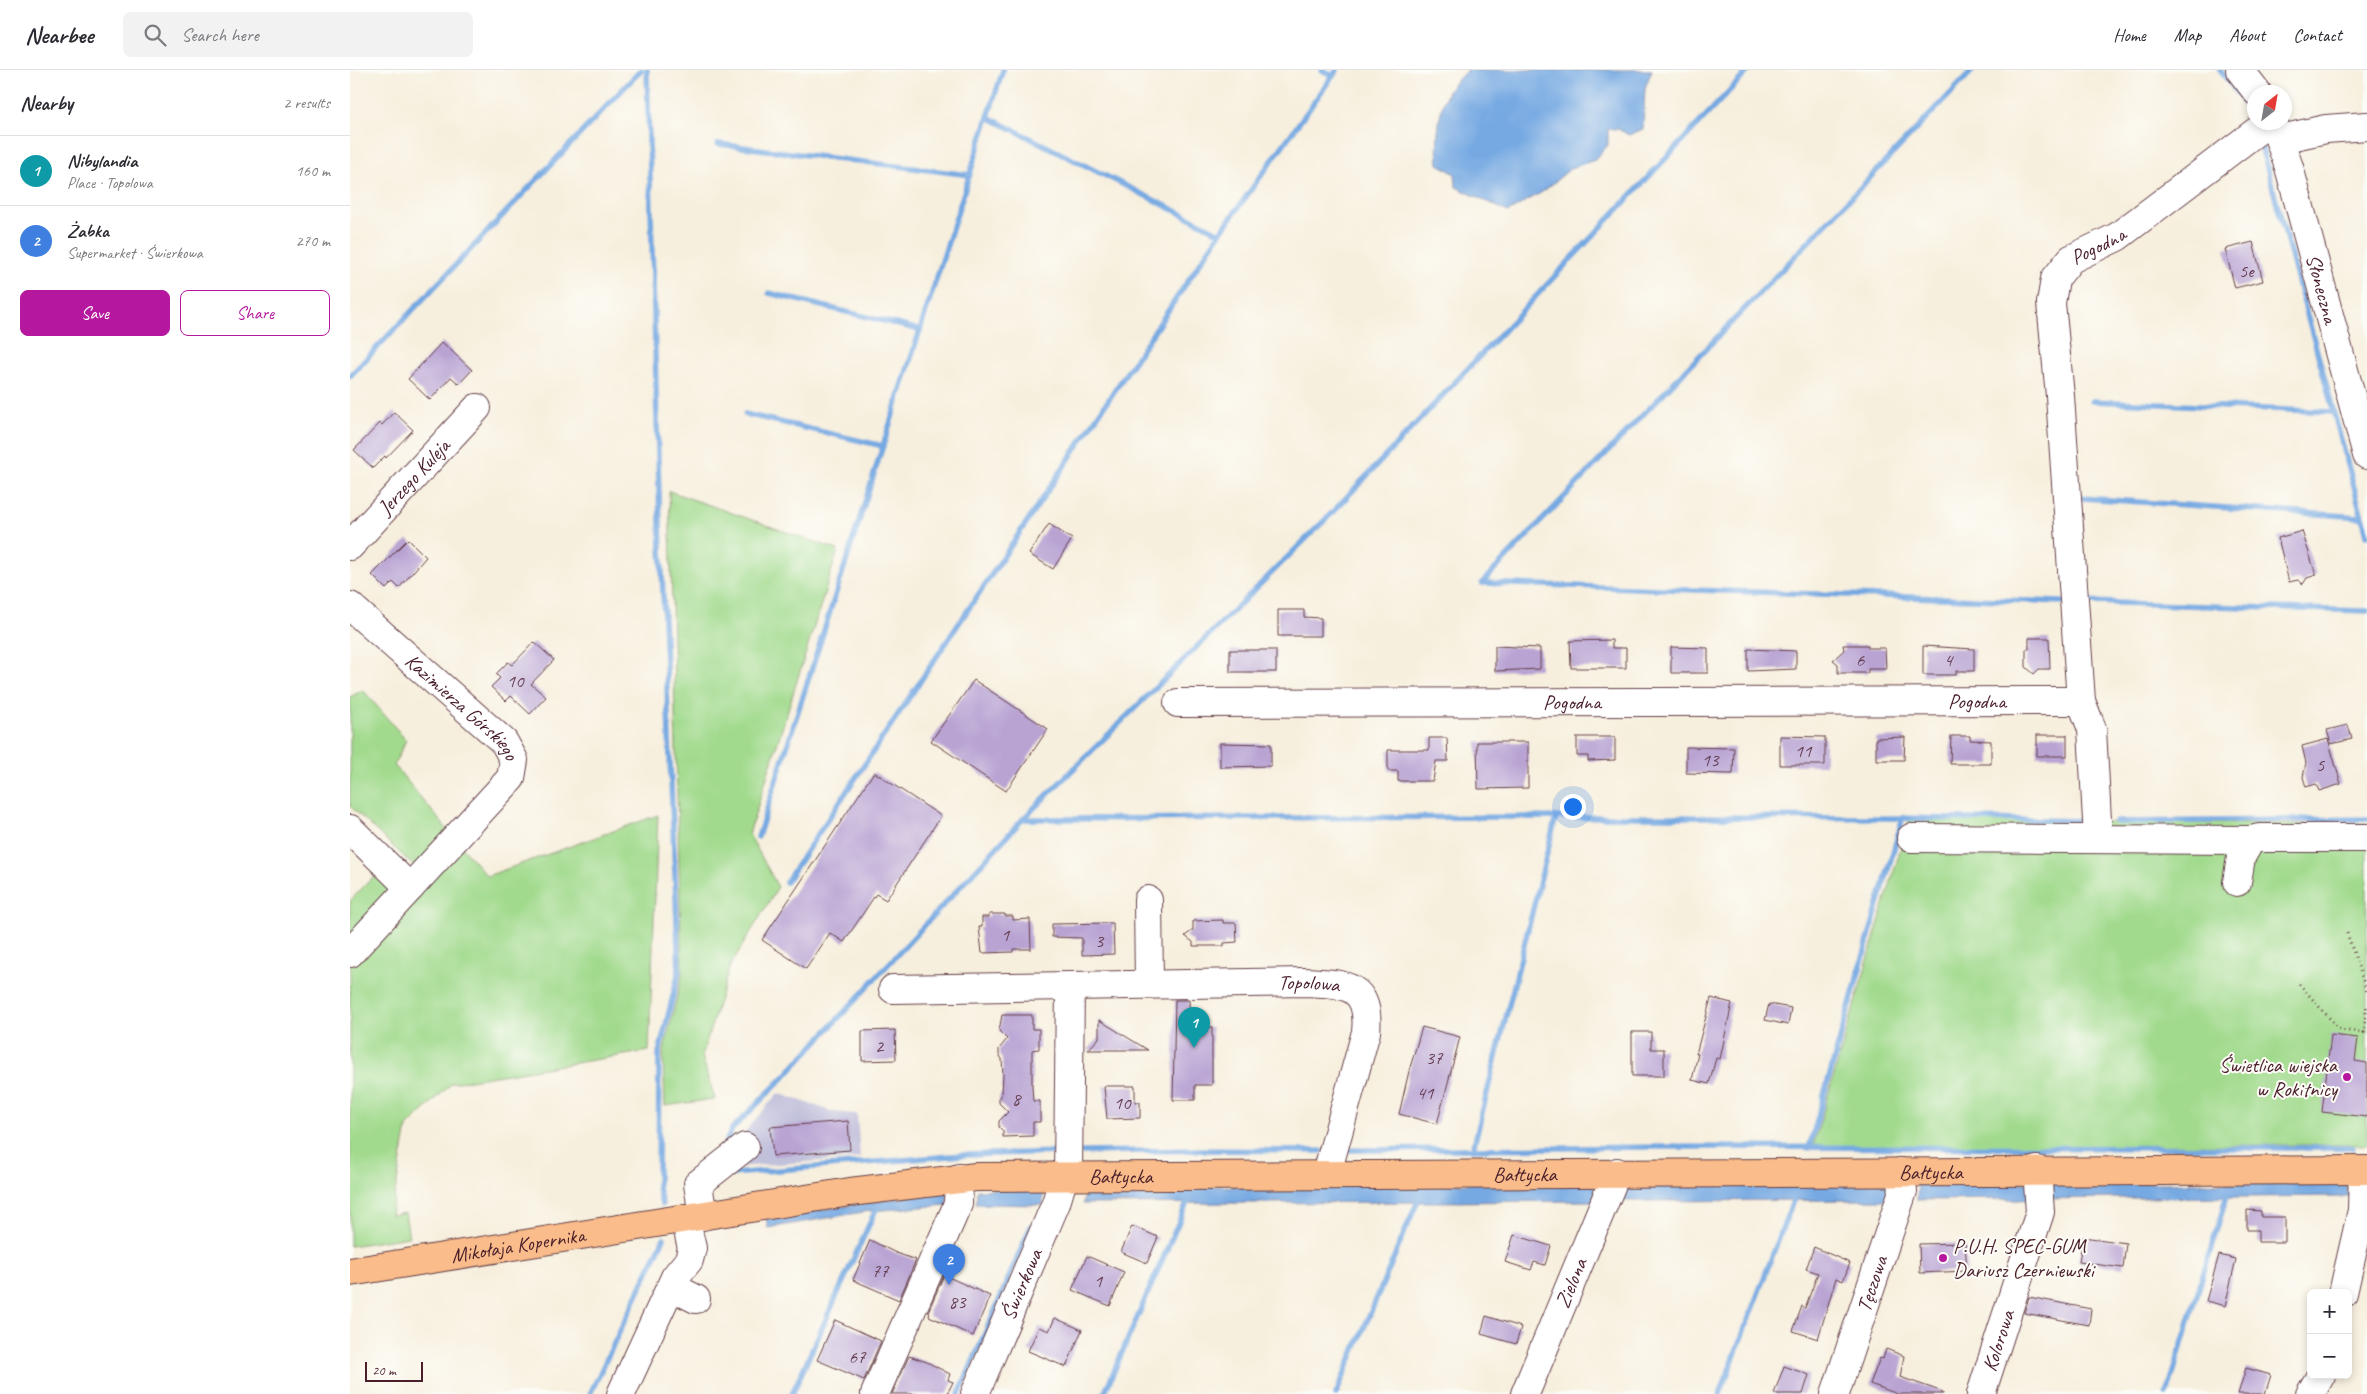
<!DOCTYPE html>
<meta charset="utf-8">
<style>
:root{--surface:#fff;--page:#f2f2f3;--text:#2b2b33;--muted:#7c7c81;--line:#e1e1e2;--accent:#b5179e}
body{margin:0;font-family:Caveat,sans-serif;background:var(--page);color:var(--text)}
.controls{position:absolute;right:15px;bottom:15px;display:grid;overflow:hidden;border-radius:8px;box-shadow:0 2px 8px #0003}
.controls button{width:45px;height:45px;display:grid;place-items:center;padding:0;border:0;border-bottom:1px solid var(--line);background:var(--surface);color:var(--text);font:25px sans-serif}
.compass{position:absolute;left:1897px;top:15px;width:45px;height:45px;border-radius:50%;background:var(--surface);box-shadow:0 2px 8px #0003;rotate:31deg}
.scale{position:absolute;left:15px;bottom:12px;width:58px;box-sizing:border-box;padding-left:5px;border:2px solid #4a1f2b;border-top:0;font-size:14px;line-height:18px;white-space:nowrap;color:#4a1f2b;-webkit-text-stroke:4px #fdfcf7;paint-order:stroke}
.you{position:absolute;left:1222px;top:736px;width:18px;height:18px;margin:-12px;border:4px solid #fff;border-radius:50%;background:#1a73e8;box-shadow:0 0 0 8px #1a73e833}
.badge{display:grid;place-items:center;width:32px;height:32px;border-radius:50%;background:var(--accent);color:#fff;font-size:16px;font-weight:700}
.pin{position:absolute;translate:-50% -41px;filter:drop-shadow(0 1px 2px #0008)}
.pin::after{content:'';position:absolute;top:26px;width:18px;height:15px;background:inherit;clip-path:polygon(0 0,100% 0,50% 100%)}
.list{margin:0;padding:0;list-style:none}
h2{display:flex;justify-content:space-between;align-items:center;height:65px;margin:0;padding:0 20px;font-size:21px}
h2 small{font-size:16px;font-weight:400;color:var(--muted)}
.list li{display:grid;grid-template-columns:32px 1fr auto;gap:15px;align-items:center;box-sizing:border-box;height:70px;padding:0 20px;border-top:1px solid var(--line)}
.list b{display:block;font-size:19px;white-space:nowrap}
.list p{margin:0;font-size:16px;white-space:nowrap;color:var(--muted)}
.list em{font-size:16px;font-style:normal;color:var(--muted)}
.actions{display:flex;gap:10px;padding:15px 20px}
.actions a{flex:1;padding:11px 0;border:1px solid var(--accent);border-radius:8px;text-align:center;font-size:18px;color:var(--accent)}
.actions .main{background:var(--accent);color:#fff}
.icon{flex:none;width:28px;height:28px;fill:none;stroke:currentColor;stroke-width:2;stroke-linecap:round;stroke-linejoin:round}
.map{position:relative;flex:none;width:2017px;height:1324px;overflow:hidden}
header{display:flex;align-items:center;gap:30px;box-sizing:border-box;height:70px;padding:0 25px;background:var(--surface);border-bottom:1px solid var(--line)}
header strong{font-size:24px}
nav{display:flex;gap:28px;margin-inline-start:auto;font-size:18px}
.search{width:350px;height:45px;background:var(--page);display:flex;align-items:center;gap:12px;box-sizing:border-box;padding:0 18px;border-radius:8px;color:var(--muted);font-size:19px}
main{display:flex}
aside{flex:1;background:var(--surface)}
.map>svg:first-child{display:block}
.industrial{fill:#c2c1dc}
.green{fill:#a1da8d;stroke:#767c5c}
.water{fill:#76a9e2;stroke:#606486}
.lines{fill:none;stroke-linecap:round;stroke-linejoin:round}
.stream{stroke:#76a9e2;stroke-width:5.5}
.building{fill:#b8a3d3}
.minor-casing{stroke:#643e46;stroke-width:30}
.major-casing{stroke:#643e46;stroke-width:30}
.path{stroke:#643e46;stroke-width:3;stroke-dasharray:1 4;stroke-linecap:butt}
.minor{stroke:#fff;stroke-width:28}
.major{stroke:#f9bc8a;stroke-width:28}
.poi-dot{fill:#b5179e;stroke:#fdfcf7;stroke-width:2}
.labels{text-anchor:middle;dominant-baseline:central;stroke-width:4;stroke-linejoin:round;paint-order:stroke}
.number-label{font-size:19px;fill:#664055}
.street-label{font-size:21px;fill:#4a1f2b;stroke:#fdfcf7}
.poi-label{font-size:21px;fill:#4a1f2b;stroke:#fdfcf7;text-anchor:end}
</style>
<header>
<strong>Nearbee</strong>
<div class="search"><svg class="icon" aria-label="search" viewBox="0 0 24 24"><circle cx="10" cy="10" r="6"/><path d="M15 15l6 6"/></svg>Search here</div>
<nav><a>Home</a><a>Map</a><a>About</a><a>Contact</a></nav>
</header>
<main>
<aside>
<h2>Nearby<small>2 results</small></h2>
<ul class="list">
<li><span class="badge" style="background:#0f9aa8">1</span><div><b>Nibylandia</b><p>Place · Topolowa</p></div><em>160 m</em></li>
<li><span class="badge" style="background:#3f7fe0">2</span><div><b>Żabka</b><p>Supermarket · Świerkowa</p></div><em>270 m</em></li>
</ul>
<div class="actions"><a class="main">Save</a><a>Share</a></div>
</aside>
<div class="map">
<svg width="2017" height="1324" viewBox="0 0 2017 1324">
<rect width="100%" height="100%" fill="#fdfcf7"/>
<filter id="ink" filterUnits="userSpaceOnUse"><feTurbulence type="fractalNoise" baseFrequency=".02" numOctaves="2"/><feDisplacementMap in="SourceGraphic" scale="10" xChannelSelector="R" yChannelSelector="G"/><feConvolveMatrix kernelMatrix="1 2 1 2 8 2 1 2 1" color-interpolation-filters="sRGB"/></filter>
<filter id="wash" filterUnits="userSpaceOnUse"><feTurbulence type="fractalNoise" baseFrequency=".0096" numOctaves="4" result="noise"/><feDisplacementMap in="SourceGraphic" scale="20" xChannelSelector="R" yChannelSelector="G"/><feGaussianBlur stdDeviation="1.12" result="paint"/><feColorMatrix in="noise" values="0 0 0 0 0 0 0 0 0 0 0 0 0 0 0 0 0 1.4 0 .05"/><feComposite in="paint" operator="in"/></filter>
<g filter="url(#wash)">
<rect width="100%" height="100%" fill="#f7efdd"/>
<path class="industrial" d="M428,1023l56,19 23,2 3,44 -124,9 -11,-12z"/>
<g class="green">
<path d="M319,421l169,59 -89,284 29,53 -48,79 -28,90 13,43 -50,7 -2,-52 19,-79z"/>
<path d="M13,620l43,50 -12,25 57,69 -33,36 -68,-64v-109z"/>
<path d="M308,745l-9,236 -197,32 -45,44 -16,88 14,-2 4,24 -59,9v-280l110,-121 27,31z"/>
<path d="M1559,750l458,5v320l-554,1z"/>
<path d="M33,800l11,15 -44,62v-46l19,-20z"/>
</g>
<g class="water">
<path d="M1117,0h185l-7,18 -2,41 -14,6 -11,-6h-10v16l-13,15 -24,8 -27,23 -36,21 -52,-25 -1,-13 -17,-10c-2,-21 0,-60 13,-77 4,-6 11,-11 16,-17z"/>
<path d="M1250,1112l-1,19 -516,3 1,-16z"/>
<path d="M1274,1112l266,1v17l-272,1z"/>
<path d="M1568,1113h429l1,13 -431,4z"/>
<path d="M689,1118l4,6v11l-67,-1 1,-14z"/>
<path d="M597,1121l1,14 -79,6 -101,17 -2,-10z"/>
</g>
<g class="lines">
<g class="stream">
<path d="M297,0l13,454 19,447 -20,82 -1,134 4,17"/>
<path d="M653,0l-15,47 232,116"/>
<path d="M972,0l11,6"/>
<path d="M1623,0l-491,513 582,19"/>
<path d="M1870,0l19,25 9,17"/>
<path d="M368,74l252,31"/>
<path d="M1911,75l106,390"/>
<path d="M419,223l151,37"/>
<path d="M0,306l291,-306"/>
<path d="M1742,331l241,11"/>
<path d="M395,344l138,32"/>
<path d="M1732,428l280,19"/>
<path d="M1739,532l278,9"/>
<path d="M673,749c354,-1 709,-5 1063,2"/>
<path d="M1766,752l251,-3"/>
<path d="M408,767l230,-720"/>
<path d="M436,812l434,-649 117,-163"/>
<path d="M1459,1078l94,-331"/>
<path d="M1123,1079l83,-332"/>
<path d="M1001,1080l306,-3 696,1"/>
<path d="M372,1081l10,-22 52,-52 239,-258 306,-303 420,-446"/>
<path d="M732,1082l122,-2 117,1"/>
<path d="M381,1104l232,-19 93,-3"/>
<path d="M240,1324l74,-156"/>
<path d="M442,1324l86,-189"/>
<path d="M609,1324l72,-168"/>
<path d="M754,1324l86,-198"/>
<path d="M986,1324l84,-198"/>
<path d="M1370,1324l76,-201"/>
<path d="M1817,1324l61,-202"/>
</g>
</g>
<g id="blocks">
<g class="building">
<path d="M1903,172l10,39 -28,7 -10,-39z"/>
<path d="M92,272l30,28 -13,14 -8,-7 -21,23 -22,-21z"/>
<path d="M44,342l19,18 -27,28 -1,-2 -12,12 -19,-18 26,-27 2,2z"/>
<path d="M699,454l23,15 -19,30 -24,-15z"/>
<path d="M1952,461l14,44 -9,3 -4,6 -5,-4 -9,2 -11,-44z"/>
<path d="M58,469l18,18 -27,31 -6,-6 -7,7 -14,-14z"/>
<path d="M928,540h26v7l17,1v18h-43z"/>
<path d="M1679,568h20l1,31h-11l-5,5 -8,-7v-18h3z"/>
<path d="M1262,570v8h14v20h-55l-1,-27z"/>
<path d="M184,572l20,18 -23,24 15,13 -16,17 -19,-18 -5,5 -15,-14 9,-9 -4,-4 12,-12 4,3z"/>
<path d="M1493,575h25v3h17l1,21h-18v4h-30v-9l-5,-4 11,-10z"/>
<path d="M1145,576l45,2v21l-45,2z"/>
<path d="M1573,576l51,3v22h-18v4h-33z"/>
<path d="M1321,577l37,1v25h-37z"/>
<path d="M1398,579l48,2v18l-48,2z"/>
<rect x="880" y="580" width="46" height="22"/>
<path d="M624,610l74,49 -42,62 -75,-50z"/>
<path d="M1998,655l4,14 -21,5 -4,-14z"/>
<rect x="1687" y="665" width="30" height="21"/>
<path d="M1430,666l45,1v28h-45z"/>
<path d="M1601,666h19v4l21,1v23h-41z"/>
<path d="M1227,667h38v23l-27,1v-5h-11z"/>
<path d="M1555,667l-1,23h-28v-22z"/>
<path d="M1079,668h18l1,23h-12l-3,20h-35v-10h-10v-21h41z"/>
<path d="M1978,669l13,45 -22,7 -3,-7 -10,3 -3,-10 3,-14 -4,-17z"/>
<path d="M1127,672h51v46l-50,1z"/>
<path d="M870,673l51,1v22l-51,1z"/>
<path d="M1336,677l48,1 -1,26 -47,-1z"/>
<path d="M524,702l67,44 -55,84 -10,-6 -32,48 -14,-9 -24,36 -44,-29z"/>
<path d="M639,844h16v2h8v4l17,-1 1,30h-18v3l-31,1 -3,-26h3v-10h7z"/>
<path d="M873,850v3h13l1,19 -13,1v3h-31v-4l-8,-6 8,-6v-9z"/>
<path d="M763,853l1,31 -32,1v-17l-30,-1v-13z"/>
<path d="M1361,928l21,5 -12,56 -4,-1 -7,26 -17,-4 6,-26h-2z"/>
<path d="M825,930h14l1,23h13v4h9v58h-17v15h-22z"/>
<path d="M1419,934l22,4 -3,17 -23,-5z"/>
<path d="M652,945h30v14h7v20l-7,1v37l1,14h7v21h-7v14l-30,1v-6l-4,-4v-6l9,-9 -9,-9v-6l3,-4 1,-18 -1,-16 -3,-4v-6l8,-10 -8,-8z"/>
<path d="M749,950l49,30h-60l11,-12z"/>
<path d="M1072,957l38,10 -23,87 -38,-10 10,-43z"/>
<path d="M545,960l1,30 -34,1v-30z"/>
<path d="M1282,962h19v17h13v27h-32z"/>
<path d="M1981,965l27,3 -3,23 12,2v54l-45,-5z"/>
<path d="M754,1016h31v16h5v16l-33,1z"/>
<path d="M498,1051l2,29 -77,6 -3,-29z"/>
<path d="M1897,1140l14,1v6h24v25h-27v-12h-11z"/>
<path d="M782,1156l26,11 -11,26 -26,-11z"/>
<path d="M1164,1165l37,11 -6,19 -11,-3 -3,8 -26,-8z"/>
<path d="M1733,1167l43,6 -3,25 -44,-6z"/>
<path d="M520,1170l26,13 20,7 -17,40 -46,-20z"/>
<path d="M1615,1173l2,28 -47,2 -1,-29z"/>
<path d="M1464,1177l36,16 -7,18 -7,-3 -18,61 -25,-8 9,-25 3,2 13,-35 -12,-4z"/>
<path d="M1869,1185l17,4 -11,47 -19,-5z"/>
<path d="M737,1186l37,16 -14,34 -38,-16z"/>
<path d="M594,1205l46,21 -17,40 -44,-20 1,-3 -2,-1z"/>
<path d="M1679,1227l62,12 -2,16 -65,-12z"/>
<path d="M1136,1246l35,11 -5,17 -35,-10z"/>
<path d="M705,1248l27,12 -16,37 -38,-16 11,-24 10,4z"/>
<path d="M485,1250l46,21 -17,39 -47,-20z"/>
<path d="M1536,1279l18,7 -4,21 43,15v2h-45l-28,-10 10,-26 3,1z"/>
<path d="M559,1286l18,6 23,12 -2,6 5,2 -6,12h-55z"/>
<path d="M1434,1296l25,9 -6,19h-29z"/>
<path d="M1896,1298l25,7 -6,19h-27z"/>
</g>
</g>
</g>
<g filter="url(#ink)">
<use href="#blocks" fill-opacity="0" stroke="#643e46" stroke-width="1"/>
<g class="lines">
<defs>
<g id="minor">
<path d="M1890,0l17,22"/>
<path id="s1" d="M1923,52l16,45 78,288"/>
<path d="M1930,69l46,-10 41,-3"/>
<path id="s2" d="M0,476l127,-138"/>
<path id="s3" d="M0,536l154,136 10,18 -3,18 -161,175"/>
<path d="M1731,631l11,28 6,110"/>
<path id="s4" d="M828,633l903,-2 -21,-305 -9,-93 4,-24 16,-20 46,-22 144,-109 11,-6"/>
<path d="M0,759l60,59"/>
<path d="M1561,768l340,2"/>
<path d="M1887,812l4,-25 10,-17 8,-2h108"/>
<path d="M798,830l1,84"/>
<path id="s5" d="M543,919l410,-7c39,2 68,0 63,50l-36,130v11"/>
<path d="M718,1105l2,-189"/>
<path d="M353,1146l-5,-32 47,-37"/>
<path d="M322,1217l24,12"/>
<path d="M1993,1223l19,-83 1,-40"/>
<path d="M271,1324l54,-117 14,-17 3,-12 -7,-30"/>
<path d="M525,1324l83,-190 1,-26"/>
<path id="s6" d="M625,1324l81,-191 6,-20 -1,-8"/>
<path id="s7" d="M1175,1324l92,-222"/>
<path id="s8" d="M1485,1324l68,-203 -2,-19"/>
<path id="s9" d="M1631,1324l59,-182 -3,-42"/>
<path d="M1960,1324l11,-19"/>
</g>
<g id="major">
<path id="s10" d="M0,1202l500,-80 126,-15 1391,-7"/>
</g>
</defs>
<use href="#minor" class="minor-casing"/>
<use href="#major" class="major-casing"/>
<g class="path">
<path d="M1997,863l20,59"/>
<path d="M1949,914l41,46 27,3"/>
<path d="M2014,963l3,-29"/>
</g>
<use href="#minor" class="minor"/>
<use href="#major" class="major"/>
</g>
</g>
<g class="poi-dot">
<circle cx="1997" cy="1007" r="5"/>
<circle cx="1593" cy="1188" r="5"/>
</g>
<g class="labels">
<g class="number-label">
<text x="1896" y="201">5e</text>
<text x="1510" y="590">6</text>
<text x="1598" y="590">4</text>
<text x="165" y="611">10</text>
<text x="1453" y="681">11</text>
<text x="1360" y="690">13</text>
<text x="1970" y="695">5</text>
<text x="655" y="865">1</text>
<text x="749" y="871">3</text>
<text x="529" y="976">2</text>
<text x="1084" y="988">37</text>
<text x="1075" y="1023">41</text>
<text x="666" y="1029">8</text>
<text x="772" y="1033">10</text>
<text x="530" y="1201">77</text>
<text x="748" y="1211">1</text>
<text x="607" y="1232">83</text>
<text x="507" y="1287">67</text>
</g>
<g class="street-label">
<text stroke="none"><textPath href="#s4" startOffset="1382">Pogodna</textPath></text>
<text stroke="none"><textPath href="#s1" startOffset="174">Słoneczna</textPath></text>
<text stroke="none"><textPath href="#s2" startOffset="94">Jerzego Kuleja</textPath></text>
<text stroke="none"><textPath href="#s4" startOffset="394">Pogodna</textPath></text>
<text stroke="none"><textPath href="#s4" startOffset="799">Pogodna</textPath></text>
<text stroke="none"><textPath href="#s3" startOffset="151">Kazimierza Górskiego</textPath></text>
<text stroke="none"><textPath href="#s5" startOffset="416">Topolowa</textPath></text>
<text stroke="none"><textPath href="#s10" startOffset="1588">Bałtycka</textPath></text>
<text stroke="none"><textPath href="#s10" startOffset="1182">Bałtycka</textPath></text>
<text stroke="none"><textPath href="#s10" startOffset="778">Bałtycka</textPath></text>
<text stroke="none"><textPath href="#s10" startOffset="170">Mikołaja Kopernika</textPath></text>
<text stroke="none"><textPath href="#s7" startOffset="120">Zielona</textPath></text>
<text stroke="none"><textPath href="#s8" startOffset="116">Tęczowa</textPath></text>
<text stroke="none"><textPath href="#s6" startOffset="119">Świerkowa</textPath></text>
<text stroke="none"><textPath href="#s9" startOffset="56">Kolorowa</textPath></text>
</g>
<g class="poi-label">
<text x="1987" y="995">Świetlica wiejska<tspan x="1987" dy="24">w Rokitnicy</tspan></text>
<text x="1603" y="1176" text-anchor="start">P.U.H. SPEC-GUM<tspan x="1603" dy="24">Dariusz Czerniewski</tspan></text>
</g>
</g>
</svg>
<div class="controls">
<button>+</button>
<button>−</button>
</div>
<svg class="compass" viewBox="-18 -18 36 36"><path d="M0-13l5 13h-10z" fill="#e53935"/><path d="M0 13l5-13h-10z" fill="#7c7c81"/></svg>
<div class="scale">20 m</div>
<div class="you"></div>
<div class="pin badge" style="left:844px;top:978px;background:#0f9aa8">1</div>
<div class="pin badge" style="left:599px;top:1215px;background:#3f7fe0">2</div>
</div>
</main>
